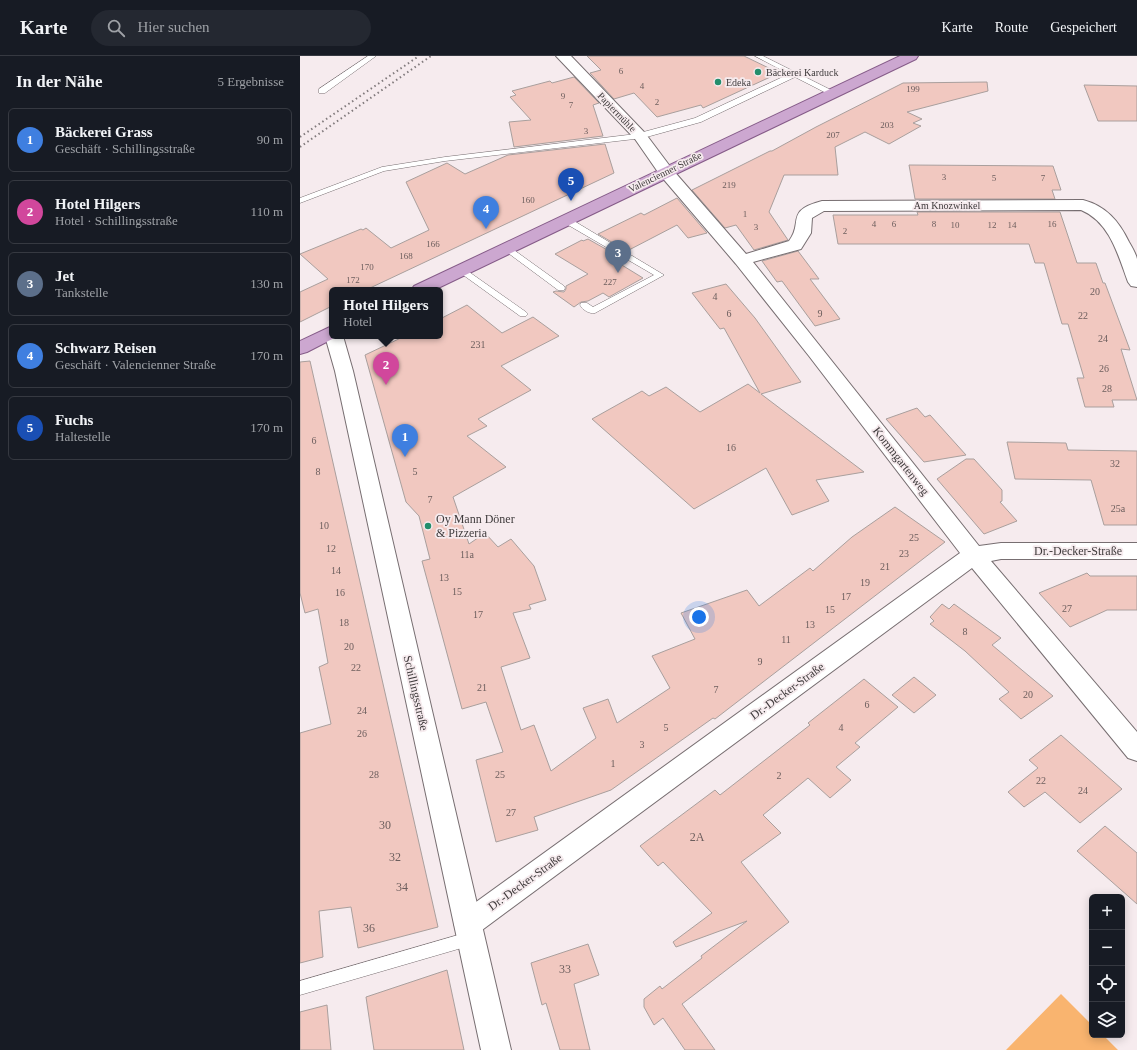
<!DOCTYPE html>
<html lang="de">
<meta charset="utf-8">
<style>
:root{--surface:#171b24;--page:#242831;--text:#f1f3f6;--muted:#9ea1a6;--line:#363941;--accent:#7c3aed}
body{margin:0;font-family:"Times New Roman",serif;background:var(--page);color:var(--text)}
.controls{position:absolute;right:12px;bottom:12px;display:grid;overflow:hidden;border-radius:6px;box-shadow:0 2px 10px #0003}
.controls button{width:36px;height:36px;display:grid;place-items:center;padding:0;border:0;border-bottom:1px solid var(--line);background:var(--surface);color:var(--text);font:20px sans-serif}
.you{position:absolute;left:399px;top:561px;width:14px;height:14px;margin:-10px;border:3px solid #fff;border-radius:50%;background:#1a73e8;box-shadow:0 0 0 6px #1a73e833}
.badge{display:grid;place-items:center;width:26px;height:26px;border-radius:50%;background:var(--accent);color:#fff;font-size:13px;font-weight:700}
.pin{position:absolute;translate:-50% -33px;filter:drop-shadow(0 1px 2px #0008)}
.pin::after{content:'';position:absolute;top:21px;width:14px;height:12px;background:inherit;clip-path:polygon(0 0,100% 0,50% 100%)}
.popup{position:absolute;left:29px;top:231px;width:114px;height:52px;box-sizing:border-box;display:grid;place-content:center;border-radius:6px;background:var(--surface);filter:drop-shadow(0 1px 3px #0005);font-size:13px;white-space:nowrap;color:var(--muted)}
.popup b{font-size:15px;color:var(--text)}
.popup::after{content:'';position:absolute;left:50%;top:100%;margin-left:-8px;border:8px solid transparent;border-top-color:var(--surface)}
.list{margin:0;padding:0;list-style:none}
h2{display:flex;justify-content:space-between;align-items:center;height:52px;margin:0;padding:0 16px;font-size:17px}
h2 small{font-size:13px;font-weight:400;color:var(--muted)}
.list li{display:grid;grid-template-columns:26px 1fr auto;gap:12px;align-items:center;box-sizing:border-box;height:64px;margin:0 8px 8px;padding:0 8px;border:1px solid var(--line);border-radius:6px}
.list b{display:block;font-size:15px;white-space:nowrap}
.list p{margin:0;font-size:13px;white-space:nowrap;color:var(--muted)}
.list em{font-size:13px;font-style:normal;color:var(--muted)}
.icon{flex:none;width:22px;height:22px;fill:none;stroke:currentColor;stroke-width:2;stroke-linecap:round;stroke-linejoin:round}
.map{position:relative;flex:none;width:837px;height:994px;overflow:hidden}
header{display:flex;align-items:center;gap:24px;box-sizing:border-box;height:56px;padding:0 20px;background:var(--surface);border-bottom:1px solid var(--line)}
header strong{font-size:19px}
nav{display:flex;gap:22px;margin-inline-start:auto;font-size:14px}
.search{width:280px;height:36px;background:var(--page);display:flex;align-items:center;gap:10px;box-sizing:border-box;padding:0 14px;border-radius:22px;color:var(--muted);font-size:15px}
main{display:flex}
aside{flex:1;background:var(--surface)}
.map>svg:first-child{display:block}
.green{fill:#f9b46f}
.building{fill:#f1c8c0;stroke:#a99f9d}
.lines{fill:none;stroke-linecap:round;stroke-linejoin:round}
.lane-casing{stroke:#776e71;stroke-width:1}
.street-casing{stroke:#776e71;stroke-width:2}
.secondary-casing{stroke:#776e71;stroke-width:2}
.primary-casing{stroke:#855b88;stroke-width:2}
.lane{fill:#fff;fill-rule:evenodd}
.street{fill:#fff;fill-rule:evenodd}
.secondary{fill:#fff;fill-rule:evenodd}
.primary{fill:#cca7d0;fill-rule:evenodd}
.rail{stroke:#817a7c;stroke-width:2;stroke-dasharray:1.5 3;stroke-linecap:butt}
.poi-dot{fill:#238e6c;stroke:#f6ebee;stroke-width:1.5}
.labels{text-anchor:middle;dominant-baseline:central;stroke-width:3.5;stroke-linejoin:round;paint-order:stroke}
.far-number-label{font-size:9px;fill:#6c5e5d}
.far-poi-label{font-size:10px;fill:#3f3b3c;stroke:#f6ebee;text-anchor:start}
.far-street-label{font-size:10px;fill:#3f3b3c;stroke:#f6ebee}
.number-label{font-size:10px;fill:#6c5e5d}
.street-label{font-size:12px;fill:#3f3b3c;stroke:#f6ebee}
.poi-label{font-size:12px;fill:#3f3b3c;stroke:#f6ebee;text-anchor:start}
.near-number-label{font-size:12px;fill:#6c5e5d}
</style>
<header>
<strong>Karte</strong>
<div class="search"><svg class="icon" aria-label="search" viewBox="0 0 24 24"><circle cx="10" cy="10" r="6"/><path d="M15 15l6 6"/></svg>Hier suchen</div>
<nav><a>Karte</a><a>Route</a><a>Gespeichert</a></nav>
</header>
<main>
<aside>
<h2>In der Nähe<small>5 Ergebnisse</small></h2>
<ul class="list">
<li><span class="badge" style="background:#3f7fe0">1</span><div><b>Bäckerei Grass</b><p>Geschäft · Schillingsstraße</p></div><em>90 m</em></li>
<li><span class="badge" style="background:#d1479c">2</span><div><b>Hotel Hilgers</b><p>Hotel · Schillingsstraße</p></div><em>110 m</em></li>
<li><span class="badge" style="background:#5c6f8a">3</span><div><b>Jet</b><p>Tankstelle</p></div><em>130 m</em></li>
<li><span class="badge" style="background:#3f7fe0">4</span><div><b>Schwarz Reisen</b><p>Geschäft · Valencienner Straße</p></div><em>170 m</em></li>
<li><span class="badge" style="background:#1a4fb4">5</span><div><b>Fuchs</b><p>Haltestelle</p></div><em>170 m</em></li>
</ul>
</aside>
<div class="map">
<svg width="837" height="994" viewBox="0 0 837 994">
<rect width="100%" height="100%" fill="#f6ebee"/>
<path class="green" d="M761,938l31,31v10h11l15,15h-112z"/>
<g class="building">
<path d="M287,0h157l35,17 -76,35 -2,-3 -44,12 -23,-24 -20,6 -24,-26 11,-3z"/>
<path d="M274,21l25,26 -6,2 10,31 -89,11 -5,-25 22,-2 -21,-23 6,-2 -4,-4 38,-10 2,2z"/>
<path d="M687,26l1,9 -81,21 15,7 -9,4 8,3 -32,18 -24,-12 -30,15 3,28h-54l-15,37 19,28 -34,10 -18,-25 -11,3 -33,-38 78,-39h2l44,-24 87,-44z"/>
<path d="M784,29l53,1v35h-39z"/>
<path d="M305,88l9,29 -244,115 -4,2h-34v16l-32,16v-30l28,-13 -28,-25 61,-25 2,1 3,-2 25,20 38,-18 -23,-48 41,-19 18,11 43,-19z"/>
<path d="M609,109l144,1 8,24h-9l3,9h-140z"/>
<path d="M377,142l30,35 -19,5 -11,-13 -50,26 -29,-17 43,-21 3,2z"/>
<path d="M617,156h143l17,51h19l7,20h2l25,67 -9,-1 16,51h-25l2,7h-29l-8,-29h7l-16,-54h-6l-18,-61h-9l-6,-19h-191l-5,-29h85z"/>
<path d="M288,183l30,17 -6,3 31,19 -34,19 -6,-4 -15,8 -7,1 -7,5 -21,-15 3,-1 8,1 2,-3v-3l22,-12 -33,-20 27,-14 1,1z"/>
<path d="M498,195l21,28h-9l30,40 -25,7 -33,-45 -5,1 -15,-21z"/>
<path d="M426,228l29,34 46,64 -40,12 103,78 -48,8 13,21 -37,14 -26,-47 -72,41 -102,-90 50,-28 7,5 17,-9 34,25 48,-28 12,9 -36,-65 -4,1 -28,-36z"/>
<path d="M167,249l35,28 31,-16 26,19 -58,30 30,24 -53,29 9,7 -20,10 39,31 -53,30 16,47 16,-11 13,14 13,-8 23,27 12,34 -17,5 2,4 -18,4 17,45 -29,9 20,63 13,-5 17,46 45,-33 -13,-30 25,-9 9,24 53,-35 -18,-32 43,-17 -14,-26 66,-23 12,16 51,-38 3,3 39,-34 43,-30 50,35 -230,177 -2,-1 -102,72 -77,27 4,13 -42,12 -20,-82 27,-8 -17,-50 -24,7 -40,-148 8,-2 -11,-43 -13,-14 -41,-147 40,-19h35v-17z"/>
<path d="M10,305l128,566 -80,21 -7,-41 -32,4 4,46 -23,6v-230l31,-9 -12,-57 9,-4 -10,-54 -13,4 -5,-20v-231z"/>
<path d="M617,352l8,9 5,-2 36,40 -42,7 -38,-43z"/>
<path d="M707,386l59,1 2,7 69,1v74h-33l-13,-45 -76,-1z"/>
<path d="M666,403h8l28,31v11l-2,1 17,19 -33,13 -47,-55z"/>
<path d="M787,517l3,3h47v34h-30l-37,17 -31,-34z"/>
<path d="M642,548l7,5 5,-5 47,34 -9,7 61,51 -32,23 -22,-20 10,-7 -44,-41 -35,-27 4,-3 -4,-4z"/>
<path d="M614,621l22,18 -22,18 -22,-18z"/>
<path d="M564,623l34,28 -43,36 5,4 -24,20 15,13 -21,18 -22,-20 -45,37 18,18 -40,29 48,60 -107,82 33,46h-30l-22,-32 -9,7 -10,-18v-8l16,-13 2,3 40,-31 -1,-2 46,-35 -71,26 -3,-5 39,-29 -49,-51 -5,4 -18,-20 75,-56 5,5 90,-70 -2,-2z"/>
<path d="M761,679l61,54 -42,34 -35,-31 -21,15 -16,-15 30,-24 -9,-8z"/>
<path d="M805,770l32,27v51l-60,-53z"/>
<path d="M288,888l11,31 -25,9 16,66h-30l-14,-47 -4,2 -11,-42z"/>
<path d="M147,914l17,80h-90l-8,-53z"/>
<path d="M27,949l4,45h-31v-38z"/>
</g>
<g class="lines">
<defs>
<g id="lane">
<path d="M68,0h8l-51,37h-6v-4z"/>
<path d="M455,0h8l74,37 -1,2h-6l-35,-18 -94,45 -58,16 -198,23 -61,10 -84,32v-5l82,-31 63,-10 191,-23 59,-16 94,-44z"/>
<path d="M263,162h6l95,57 -69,38c-6,1 -12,-3 -15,-8l1,-2h6l6,4 61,-32 -91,-53 -1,-2z"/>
<path d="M207,189l57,41 1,2 -1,2h-6l-54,-40 -1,-2 1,-2z"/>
<path d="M162,211l64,45 2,2 -2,2h-6l-61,-44 -1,-2z"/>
<path d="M172,875l5,2 2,5 -2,5 -5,2 -172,50v-14z"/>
</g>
<path id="street" d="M256,0h15l74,77 27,36 74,85 43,-13c15,-19 -5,-30 33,-40l261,-1c23,6 36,21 46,42 3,5 7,12 8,17 0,9 0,20 0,28l-6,-1 -3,-4c-10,-27 -18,-60 -47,-72l-257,1 -12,7 -1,15 -10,16 -48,13 226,284 22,-3h136v16h-136l-10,2 146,171v29l-9,-3 -156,-190 -494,365 -10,4 -10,-4 -4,-9 4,-9 502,-362 -151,-197 -73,-92 -76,-89 -25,-36z"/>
<path id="secondary" d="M32,275v5h11l10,35 158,679h-30l-146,-679 -10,-35 2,-4z"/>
<g id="primary">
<path d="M600,0h18l-2,3 -482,231h-23l3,-4z"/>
<path d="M32,270v10h6l-31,16 -7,2v-13z"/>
</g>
</defs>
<use href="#lane" class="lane-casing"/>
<use href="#street" class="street-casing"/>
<use href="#secondary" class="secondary-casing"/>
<use href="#primary" class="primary-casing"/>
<use href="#lane" class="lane"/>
<use href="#street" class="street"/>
<use href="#secondary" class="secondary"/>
<use href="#primary" class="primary"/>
<g class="rail">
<path d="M0,81l119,-81"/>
<path d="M0,91l131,-91"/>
</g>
</g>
<g class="poi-dot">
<circle cx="458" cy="16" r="4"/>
<circle cx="418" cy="26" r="4"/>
<circle cx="128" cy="470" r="4"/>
</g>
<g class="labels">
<g class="far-number-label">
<text x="321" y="15">6</text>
<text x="342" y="30">4</text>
<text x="613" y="33">199</text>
<text x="263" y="40">9</text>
<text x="357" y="46">2</text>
<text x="271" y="49">7</text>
<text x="587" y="69">203</text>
<text x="286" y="75">3</text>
<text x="533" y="79">207</text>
<text x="644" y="121">3</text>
<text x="694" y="122">5</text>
<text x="743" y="122">7</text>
<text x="429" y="129">219</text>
<text x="228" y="144">160</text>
<text x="445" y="158">1</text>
<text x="574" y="168">4</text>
<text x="594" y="168">6</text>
<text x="634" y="168">8</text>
<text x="752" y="168">16</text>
<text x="655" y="169">10</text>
<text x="692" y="169">12</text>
<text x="712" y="169">14</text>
<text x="456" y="171">3</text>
<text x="545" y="175">2</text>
<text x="133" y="188">166</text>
<text x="106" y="200">168</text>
<text x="67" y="211">170</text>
<text x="53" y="224">172</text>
<text x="310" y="226">227</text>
</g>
<g class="far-poi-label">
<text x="466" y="16">Bäckerei Karduck</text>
<text x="426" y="26">Edeka</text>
</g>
<g class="far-street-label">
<text transform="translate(317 56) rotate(46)">Papiermühle</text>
<text transform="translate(365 116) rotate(-26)">Valencienner Straße</text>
<text x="647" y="149">Am Knozwinkel</text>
</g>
<g class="number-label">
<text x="795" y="235">20</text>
<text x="415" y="240">4</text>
<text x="429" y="257">6</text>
<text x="520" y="257">9</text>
<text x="783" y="259">22</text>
<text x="803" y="282">24</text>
<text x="178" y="288">231</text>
<text x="804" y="312">26</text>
<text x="807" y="332">28</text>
<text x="14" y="384">6</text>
<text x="431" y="391">16</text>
<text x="815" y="407">32</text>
<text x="18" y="415">8</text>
<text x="115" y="415">5</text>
<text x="130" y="443">7</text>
<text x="818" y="452">25a</text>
<text x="24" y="469">10</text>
<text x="614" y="481">25</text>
<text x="31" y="492">12</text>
<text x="604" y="497">23</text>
<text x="167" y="498">11a</text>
<text x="585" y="510">21</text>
<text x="36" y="514">14</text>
<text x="144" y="521">13</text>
<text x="565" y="526">19</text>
<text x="157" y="535">15</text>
<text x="40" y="536">16</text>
<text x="546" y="540">17</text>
<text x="767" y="552">27</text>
<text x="530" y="553">15</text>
<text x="178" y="558">17</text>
<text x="44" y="566">18</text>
<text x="510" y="568">13</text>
<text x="665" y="575">8</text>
<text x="486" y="583">11</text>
<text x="49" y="590">20</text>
<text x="460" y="605">9</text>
<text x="56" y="611">22</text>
<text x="182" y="631">21</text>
<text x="416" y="633">7</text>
<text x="728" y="638">20</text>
<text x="567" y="648">6</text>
<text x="62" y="654">24</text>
<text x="366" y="671">5</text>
<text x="541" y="671">4</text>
<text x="62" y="677">26</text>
<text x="342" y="688">3</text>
<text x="313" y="707">1</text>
<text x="74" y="718">28</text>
<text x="200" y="718">25</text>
<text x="479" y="719">2</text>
<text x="741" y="724">22</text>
<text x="783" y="734">24</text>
<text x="211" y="756">27</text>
</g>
<g class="street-label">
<text transform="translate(601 405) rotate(52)">Kommgartenweg</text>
<text x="778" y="495">Dr.-Decker-Straße</text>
<text transform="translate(487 635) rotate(-36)">Dr.-Decker-Straße</text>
<text transform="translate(116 637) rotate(77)">Schillingsstraße</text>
<text transform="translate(225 826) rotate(-36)">Dr.-Decker-Straße</text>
</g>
<g class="poi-label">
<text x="136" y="463">Oy Mann Döner<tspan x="136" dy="14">&amp; Pizzeria</tspan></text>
</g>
<g class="near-number-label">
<text x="85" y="769">30</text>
<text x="397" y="781">2A</text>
<text x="95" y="801">32</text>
<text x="102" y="831">34</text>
<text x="69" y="872">36</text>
<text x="265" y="913">33</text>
</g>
</g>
</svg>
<div class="controls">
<button>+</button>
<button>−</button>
<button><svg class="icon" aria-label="locate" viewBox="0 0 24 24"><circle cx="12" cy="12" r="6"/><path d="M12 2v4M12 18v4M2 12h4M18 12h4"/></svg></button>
<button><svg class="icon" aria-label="layers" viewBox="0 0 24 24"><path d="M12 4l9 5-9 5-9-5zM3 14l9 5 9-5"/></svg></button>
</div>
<div class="you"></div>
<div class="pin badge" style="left:105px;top:401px;background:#3f7fe0">1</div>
<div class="pin badge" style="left:86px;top:329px;background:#d1479c">2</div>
<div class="popup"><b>Hotel Hilgers</b>Hotel</div>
<div class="pin badge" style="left:318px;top:217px;background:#5c6f8a">3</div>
<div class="pin badge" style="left:186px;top:173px;background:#3f7fe0">4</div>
<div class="pin badge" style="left:271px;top:145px;background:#1a4fb4">5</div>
</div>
</main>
